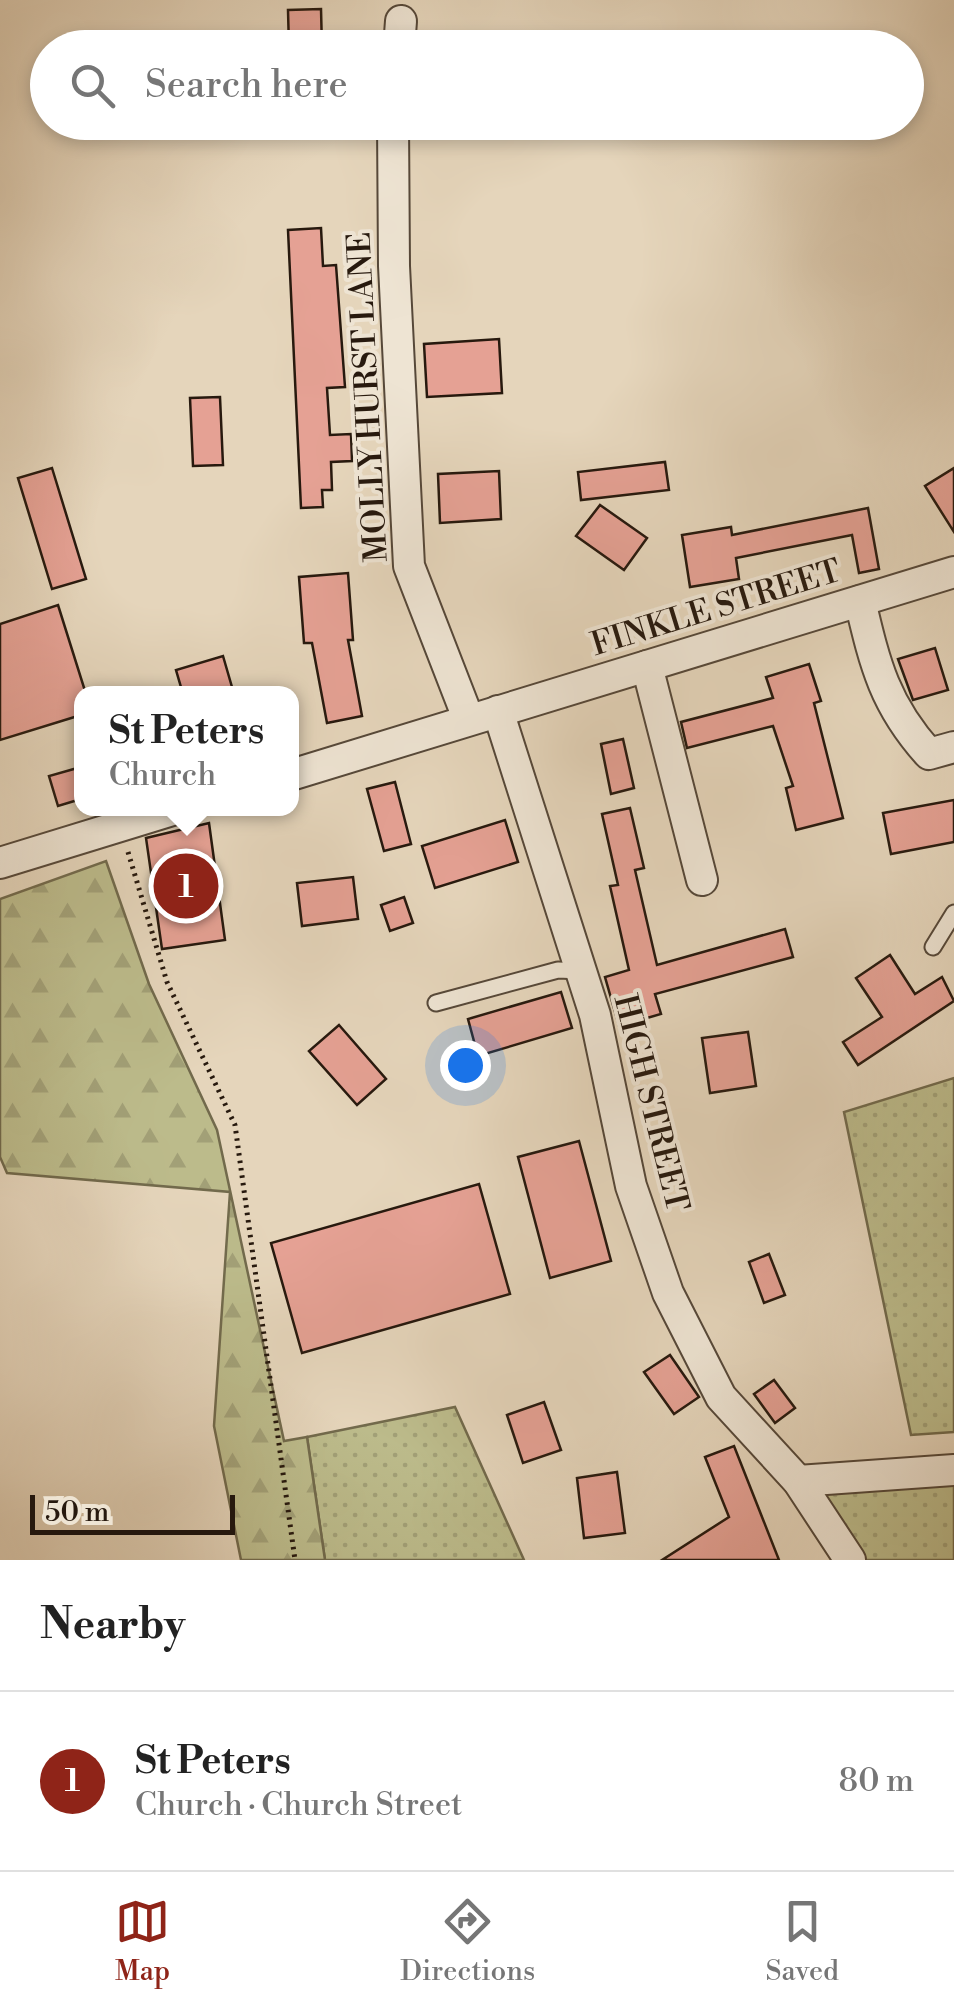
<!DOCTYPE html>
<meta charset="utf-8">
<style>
:root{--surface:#fff;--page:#f6f6f6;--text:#222;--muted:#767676;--line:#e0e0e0;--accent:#8f2418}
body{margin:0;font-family:"Libre Bodoni",serif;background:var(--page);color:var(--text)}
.scale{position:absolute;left:30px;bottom:25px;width:205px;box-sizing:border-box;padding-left:10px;border:5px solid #27190e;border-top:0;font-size:28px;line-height:35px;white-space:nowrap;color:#27190e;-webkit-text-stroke:8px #eee4d3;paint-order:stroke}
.you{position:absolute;left:465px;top:1065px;width:35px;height:35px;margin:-25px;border:8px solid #fff;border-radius:50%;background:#1a73e8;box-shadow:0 0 0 15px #1a73e833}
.badge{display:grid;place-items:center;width:65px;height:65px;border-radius:50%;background:var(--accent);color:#fff;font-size:32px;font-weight:700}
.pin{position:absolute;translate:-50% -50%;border:5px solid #fff;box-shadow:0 2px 10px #0006}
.popup{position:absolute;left:74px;top:686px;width:225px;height:130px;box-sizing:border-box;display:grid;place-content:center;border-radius:20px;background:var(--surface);filter:drop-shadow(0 2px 8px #0005);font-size:32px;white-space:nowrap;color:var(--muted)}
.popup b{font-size:38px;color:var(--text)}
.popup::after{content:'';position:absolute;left:50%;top:100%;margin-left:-20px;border:20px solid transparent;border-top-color:var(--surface)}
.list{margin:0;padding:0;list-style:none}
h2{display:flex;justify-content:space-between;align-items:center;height:130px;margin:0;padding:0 40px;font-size:42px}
h2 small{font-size:32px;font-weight:400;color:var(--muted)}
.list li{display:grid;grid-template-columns:65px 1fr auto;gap:30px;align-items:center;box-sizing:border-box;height:180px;padding:0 40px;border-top:2px solid var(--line)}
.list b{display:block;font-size:38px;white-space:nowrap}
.list p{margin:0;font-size:32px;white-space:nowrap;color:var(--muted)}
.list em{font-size:32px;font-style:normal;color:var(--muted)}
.icon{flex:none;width:55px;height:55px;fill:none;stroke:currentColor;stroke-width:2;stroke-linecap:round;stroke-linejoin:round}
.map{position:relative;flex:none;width:954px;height:1560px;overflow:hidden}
.search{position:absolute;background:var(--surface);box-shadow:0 5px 15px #0003;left:30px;right:30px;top:30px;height:110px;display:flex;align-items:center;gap:25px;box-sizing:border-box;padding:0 35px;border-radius:55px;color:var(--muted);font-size:38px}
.sheet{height:310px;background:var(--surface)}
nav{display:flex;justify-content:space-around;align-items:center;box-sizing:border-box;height:140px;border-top:2px solid var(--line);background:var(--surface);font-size:28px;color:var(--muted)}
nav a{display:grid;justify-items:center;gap:5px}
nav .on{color:var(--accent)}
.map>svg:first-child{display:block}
.grass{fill:url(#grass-dots);stroke:#726a4c;stroke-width:2.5}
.forest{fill:url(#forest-firs);stroke:#726a4c;stroke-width:2.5}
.building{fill:#e5a194;stroke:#27190e;stroke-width:2.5}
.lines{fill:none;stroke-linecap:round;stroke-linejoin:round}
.service-casing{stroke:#564839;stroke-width:19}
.minor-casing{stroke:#564839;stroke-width:34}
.path{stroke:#27190e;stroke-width:5;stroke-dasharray:2.5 5;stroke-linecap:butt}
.service{stroke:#eee4d3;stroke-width:15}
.minor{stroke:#eee4d3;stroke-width:30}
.labels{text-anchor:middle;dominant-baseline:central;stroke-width:8;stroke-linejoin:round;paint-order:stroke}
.street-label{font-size:32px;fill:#27190e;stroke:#eee4d3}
</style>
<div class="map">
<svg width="954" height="1560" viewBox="0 0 954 1560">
<defs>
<pattern id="grass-dots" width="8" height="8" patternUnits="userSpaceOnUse" patternTransform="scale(2.5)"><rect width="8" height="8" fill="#bcbb8b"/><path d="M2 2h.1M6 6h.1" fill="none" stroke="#a2a077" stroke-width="1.8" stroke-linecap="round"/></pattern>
<pattern id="forest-firs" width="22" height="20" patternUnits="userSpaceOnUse" patternTransform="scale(2.5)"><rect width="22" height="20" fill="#bcbb8b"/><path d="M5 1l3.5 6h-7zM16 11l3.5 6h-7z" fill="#a2a077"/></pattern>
</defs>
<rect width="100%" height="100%" fill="#e5d5bb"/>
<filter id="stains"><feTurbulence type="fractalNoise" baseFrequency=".002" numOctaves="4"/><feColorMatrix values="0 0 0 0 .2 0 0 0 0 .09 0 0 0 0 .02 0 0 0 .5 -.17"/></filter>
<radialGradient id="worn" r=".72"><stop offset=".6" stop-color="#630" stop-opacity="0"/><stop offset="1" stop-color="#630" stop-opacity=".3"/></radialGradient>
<g class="grass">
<path d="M954,1078v354l-43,3 -67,-323z"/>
<path d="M455,1407l69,153h-199l-18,-123z"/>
<path d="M954,1470v90h-104l-52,-79z"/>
</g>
<path class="forest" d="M106,861l43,123 68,146 67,311 23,-4 18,123h-84l-27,-134 16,-234 -223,-19 -7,-16v-258z"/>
<g class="building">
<path d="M321,9l1,39h-33l-1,-38z"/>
<path d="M321,228l2,38 13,-1 9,122 -18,1 3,47 21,-1 1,27 -21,1 1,28h-10l1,17 -22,1 -13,-278z"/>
<path d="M499,339l3,54 -75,4 -3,-53z"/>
<path d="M220,397l3,68 -30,1 -3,-68z"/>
<path d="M665,462l4,28 -88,10 -3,-28z"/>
<path d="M52,468l34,111 -34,10 -34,-111z"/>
<path d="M954,468v64l-29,-46z"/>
<path d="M499,471l2,48 -61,4 -2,-49z"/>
<path d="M600,505l47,33 -23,32 -48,-34z"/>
<path d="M868,508l11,61 -20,4 -7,-38 -116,23 3,21 -49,8 -8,-52 49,-8 1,8z"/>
<path d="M348,573l5,67h-5l14,76 -35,7 -15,-80h-8l-5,-66z"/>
<path d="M58,605l28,89h-5v21l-81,25v-116z"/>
<path d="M935,648l13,42 -35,10 -15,-41z"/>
<path d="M223,656l11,38h-51l-7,-24z"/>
<path d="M809,664l12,37 -7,2 29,115 -47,12 -10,-42 7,-2 -20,-60 -86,22 -6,-26 92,-24 -7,-21z"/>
<path d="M623,739l11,49 -23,6 -10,-50z"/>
<path d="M81,767v32l-23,7 -9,-30z"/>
<path d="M395,782l16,62 -27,7 -17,-62z"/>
<path d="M954,800v42l-63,12 -8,-41z"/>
<path d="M630,808l14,60 -9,2 22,95 128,-36 8,28 -138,37 6,20 -42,12 -14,-49 24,-7 -19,-84 8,-1 -16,-71z"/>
<path d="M505,820l13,42 -83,26 -13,-42z"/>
<path d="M209,823l16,117 -63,9 -16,-111z"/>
<path d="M353,877l5,42 -56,7 -5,-43z"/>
<path d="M404,897l9,26 -23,8 -9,-26z"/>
<path d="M890,955l25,39 27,-17 12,24 -96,64 -15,-23 39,-25 -26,-39z"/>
<path d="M561,992l11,36 -94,28 -10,-37z"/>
<path d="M339,1025l47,54 -29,26 -48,-54z"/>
<path d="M748,1032l8,54 -46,7 -8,-55z"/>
<path d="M579,1141l32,120 -61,17 -32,-121z"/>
<path d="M479,1184l31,110 -208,59 -31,-110z"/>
<path d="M769,1254l16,41 -21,8 -15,-41z"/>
<path d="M670,1355l29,42 -25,17 -30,-42z"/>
<path d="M774,1380l21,28 -20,15 -21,-29z"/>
<path d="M544,1402l17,48 -38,13 -16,-48z"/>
<path d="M734,1446l45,114h-117l67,-43 -24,-60z"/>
<path d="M617,1472l8,61 -41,5 -7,-60z"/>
</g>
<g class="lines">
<defs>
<g id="service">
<path d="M933,947l21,-34"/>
<path d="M436,1003l122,-33 23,1"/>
</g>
<g id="minor">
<path d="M399,48l2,-27"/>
<path d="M393,122l1,144 15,300 59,152"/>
<path d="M860,601c15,63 24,103 69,153l25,-7"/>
<path d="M647,666l55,214"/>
<path d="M498,711l97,304 36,171 37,107 53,104 77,84 52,79"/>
<path d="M291,775l663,-203"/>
<path d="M0,863l179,-55"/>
<path d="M798,1481l156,-11"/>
</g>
</defs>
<use href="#service" class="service-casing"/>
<use href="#minor" class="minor-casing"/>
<path class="path" d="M128,852l39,130 68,143 60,435"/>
<use href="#service" class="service"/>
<use href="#minor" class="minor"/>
</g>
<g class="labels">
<g class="street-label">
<text transform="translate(368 397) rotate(-93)">MOLLY HURST LANE</text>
<text transform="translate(716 608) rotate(-17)">FINKLE STREET</text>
<text transform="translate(651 1103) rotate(76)">HIGH STREET</text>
</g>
</g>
<rect width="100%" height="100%" filter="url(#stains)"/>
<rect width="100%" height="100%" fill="url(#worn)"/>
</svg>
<div class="scale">50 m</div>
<div class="you"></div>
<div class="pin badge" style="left:186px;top:886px">1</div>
<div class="popup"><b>St Peters</b>Church</div>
<div class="search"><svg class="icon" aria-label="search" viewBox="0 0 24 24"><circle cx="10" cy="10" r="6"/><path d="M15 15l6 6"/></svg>Search here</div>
</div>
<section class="sheet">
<h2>Nearby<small></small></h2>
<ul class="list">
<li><span class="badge">1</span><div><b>St Peters</b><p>Church · Church Street</p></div><em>80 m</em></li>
</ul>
</section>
<nav>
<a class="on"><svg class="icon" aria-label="map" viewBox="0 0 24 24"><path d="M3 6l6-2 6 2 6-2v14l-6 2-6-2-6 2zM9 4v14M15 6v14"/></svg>Map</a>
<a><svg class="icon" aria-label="directions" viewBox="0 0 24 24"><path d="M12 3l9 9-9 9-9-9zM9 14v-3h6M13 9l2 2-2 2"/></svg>Directions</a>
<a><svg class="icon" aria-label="saved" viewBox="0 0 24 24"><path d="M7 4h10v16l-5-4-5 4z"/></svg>Saved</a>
</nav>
